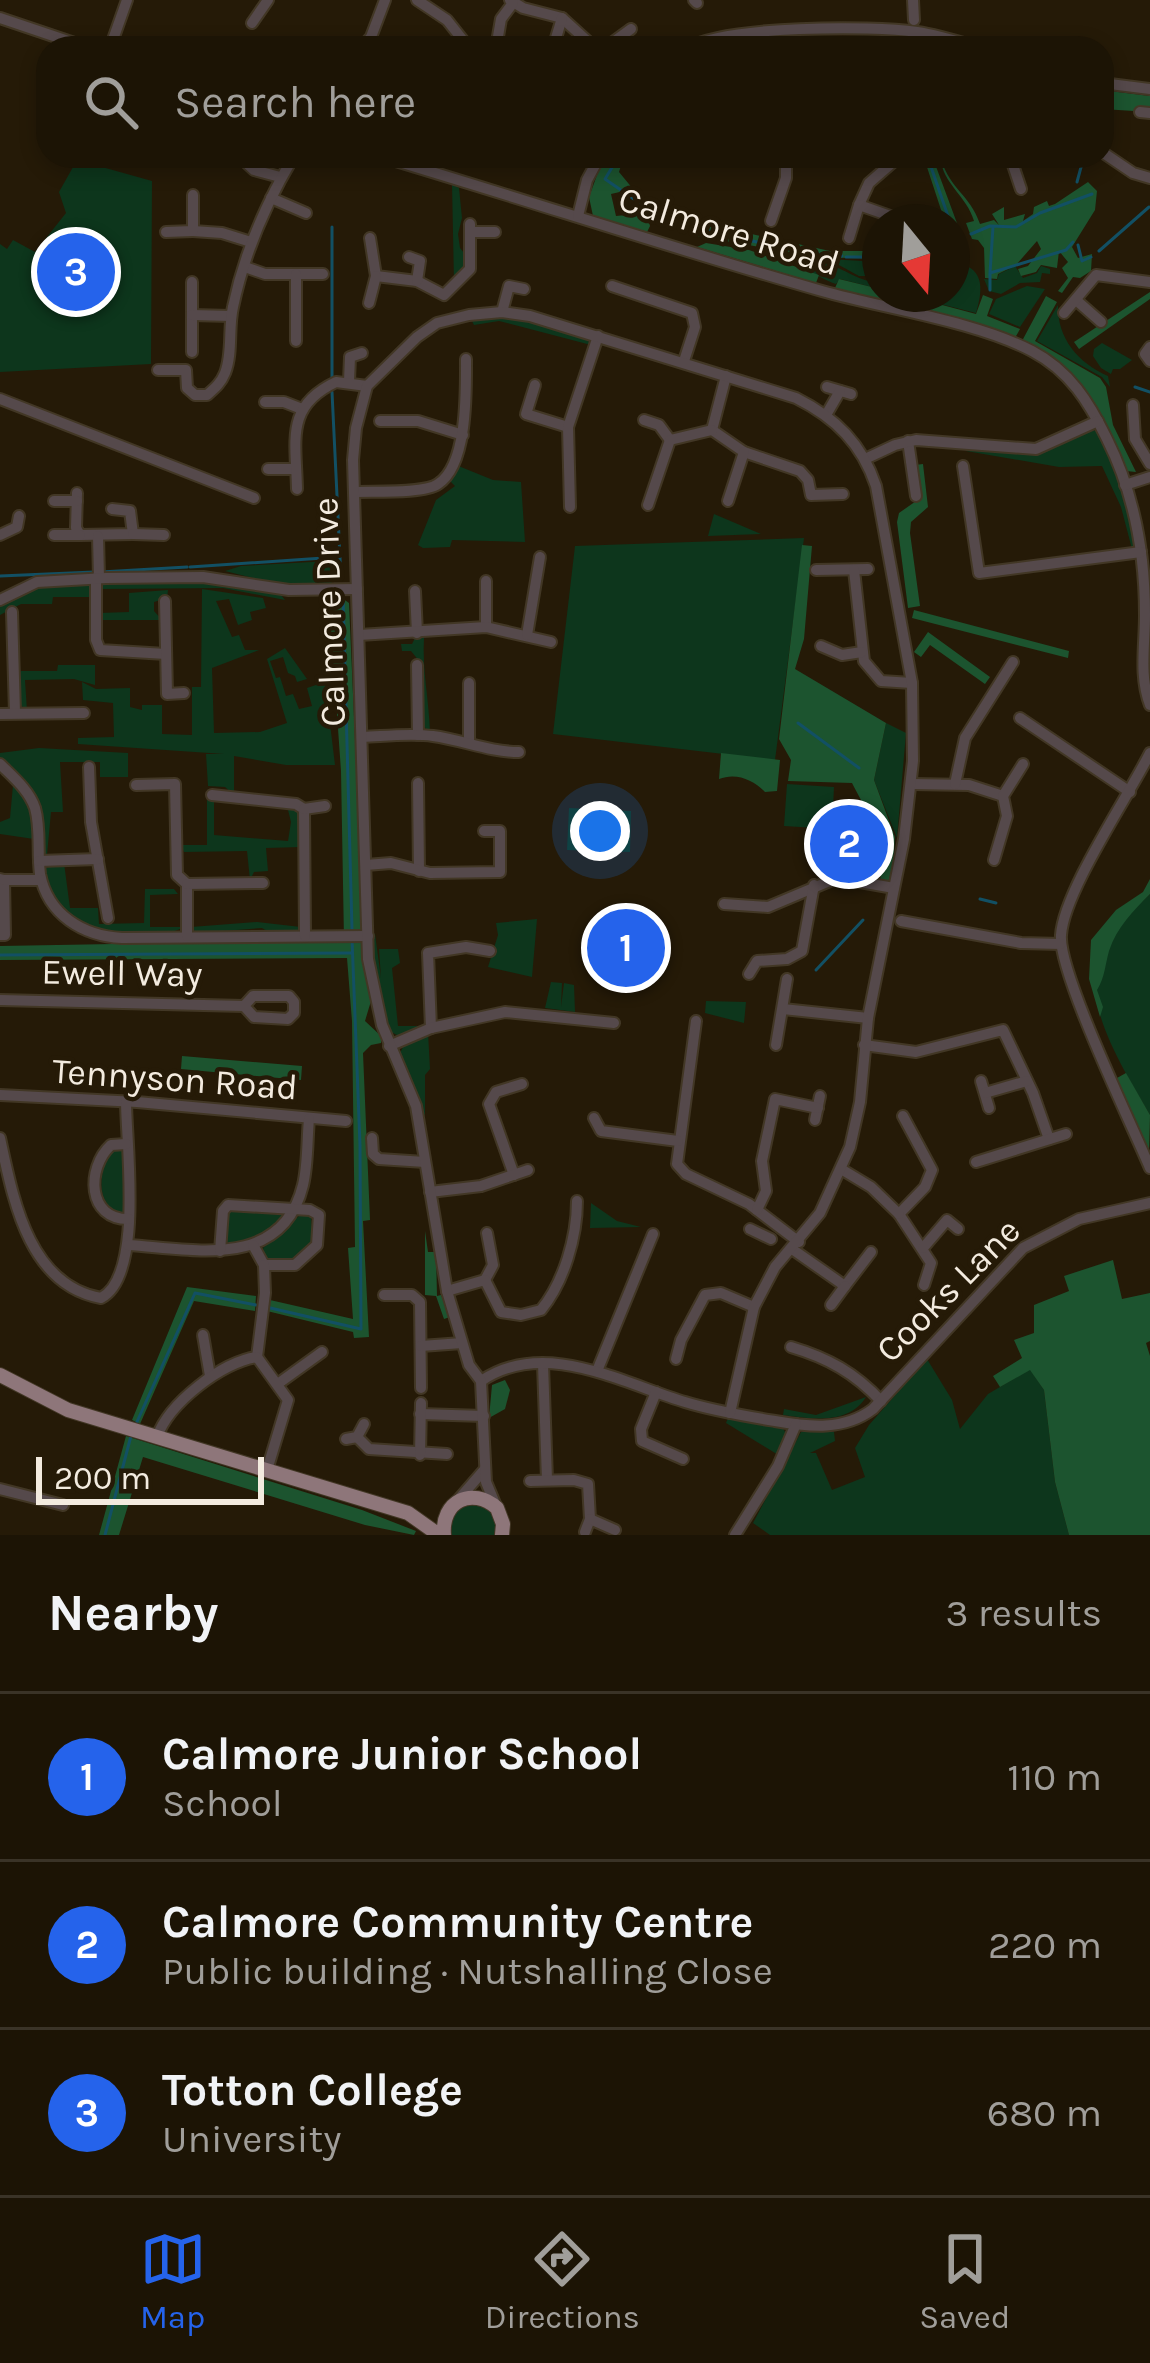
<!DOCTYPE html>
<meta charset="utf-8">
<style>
:root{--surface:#1c1405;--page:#251d0f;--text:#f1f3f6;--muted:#a09e9a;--line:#3a3327;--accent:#2563eb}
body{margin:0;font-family:Karla,sans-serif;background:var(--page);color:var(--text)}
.compass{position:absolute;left:862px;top:204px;width:108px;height:108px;border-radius:50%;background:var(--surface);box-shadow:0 6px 18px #0003;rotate:162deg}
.scale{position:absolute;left:36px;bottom:30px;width:228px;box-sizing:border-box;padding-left:12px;border:6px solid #f3ebdf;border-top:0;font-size:33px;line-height:42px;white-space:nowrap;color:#f3ebdf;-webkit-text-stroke:9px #251a07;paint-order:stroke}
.you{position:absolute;left:600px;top:831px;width:42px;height:42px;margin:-30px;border:9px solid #fff;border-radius:50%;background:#1a73e8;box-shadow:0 0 0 18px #1a73e833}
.badge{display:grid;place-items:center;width:78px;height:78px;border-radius:50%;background:var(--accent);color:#fff;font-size:39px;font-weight:700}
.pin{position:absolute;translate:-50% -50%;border:6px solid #fff;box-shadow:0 3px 12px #0006}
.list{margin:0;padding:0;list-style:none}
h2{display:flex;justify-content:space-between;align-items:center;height:156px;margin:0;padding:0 48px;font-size:51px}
h2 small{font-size:39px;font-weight:400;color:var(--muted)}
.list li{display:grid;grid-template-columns:78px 1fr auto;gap:36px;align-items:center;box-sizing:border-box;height:168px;padding:0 48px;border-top:3px solid var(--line)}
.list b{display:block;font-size:45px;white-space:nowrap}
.list p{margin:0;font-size:39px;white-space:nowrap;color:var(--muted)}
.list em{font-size:39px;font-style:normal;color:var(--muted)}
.icon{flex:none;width:66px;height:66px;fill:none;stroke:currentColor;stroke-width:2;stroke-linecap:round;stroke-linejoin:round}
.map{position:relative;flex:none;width:1150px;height:1535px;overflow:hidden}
.search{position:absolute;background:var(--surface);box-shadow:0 6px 18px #0003;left:36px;right:36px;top:36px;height:132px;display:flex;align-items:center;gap:30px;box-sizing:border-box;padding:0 42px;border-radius:36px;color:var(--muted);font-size:45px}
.sheet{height:660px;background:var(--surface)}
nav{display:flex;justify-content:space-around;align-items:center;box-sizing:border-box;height:168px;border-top:3px solid var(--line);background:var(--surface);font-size:33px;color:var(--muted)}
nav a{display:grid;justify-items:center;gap:6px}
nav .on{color:var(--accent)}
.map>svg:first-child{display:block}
.green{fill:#0d361c}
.forest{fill:#1c542f}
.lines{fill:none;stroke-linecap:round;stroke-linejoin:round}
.stream{stroke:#125064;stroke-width:3}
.minor-casing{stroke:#423725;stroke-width:14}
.major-casing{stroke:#423725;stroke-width:16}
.minor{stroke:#55494b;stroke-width:10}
.major{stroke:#8e767a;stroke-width:14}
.labels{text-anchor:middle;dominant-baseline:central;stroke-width:9;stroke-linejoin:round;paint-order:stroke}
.street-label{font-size:36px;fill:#f3ebdf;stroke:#251a07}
</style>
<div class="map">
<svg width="1150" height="1535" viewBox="0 0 1150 1535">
<rect width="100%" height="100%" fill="#251a07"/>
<g class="green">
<path d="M77,160l75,21 -1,183 -151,8v-128l7,5 6,-9 22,12 31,-39 -7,-21z"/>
<path d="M452,184l7,4 3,30 -4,16 2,14 8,10v10l-14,14z"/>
<path d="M828,259l52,3v14h-21z"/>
<path d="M789,260c13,3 30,0 41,5 19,6 29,17 50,17v7l-40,-10 -4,5c-20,-7 -29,-17 -52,-23z"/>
<path d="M952,262c32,4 32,25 24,51l-75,-19h51z"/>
<path d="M1015,266l8,12 14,-5 4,-7 9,3v5l-8,-1 -2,9 -20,1 -19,11 -12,-3 -5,-12 13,1 2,-6z"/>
<path d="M1027,286l18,3 -25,38 -31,-13 7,-15z"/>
<path d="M1058,305c-1,33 20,58 50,71l2,11 -8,-10 -65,-36z"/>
<path d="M511,316l74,20 6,9 -92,-24 -25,4 -3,-6z"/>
<path d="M1102,343l30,17 -12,9h-7l-2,5 -10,-6 -8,-12 1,-7z"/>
<path d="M1090,430l8,1c21,36 29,77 38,117l-4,1 -11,-42 -19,-41 -43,1 -93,-16 1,-4 76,4z"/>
<path d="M456,465l37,15 28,2 4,60 -73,-2 -2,7 -27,1 -5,-3 18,-45 19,-14 -5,-5z"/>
<path d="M714,514l47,20 -53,2z"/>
<path d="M804,538l-29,222 -222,-26 22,-188z"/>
<path d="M329,561l3,25h-47l-60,-15 16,-5z"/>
<path d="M206,580l72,11 7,9 -62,-12 -124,1 6,-7z"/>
<path d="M88,582l6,15h-41l-1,7h-31l-21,11v-10l35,-19z"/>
<path d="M202,589l61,9 3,10 -16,4 2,8 -14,5 -9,-26 -13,2 16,36 7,-2 6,15h14l-47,18 2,65 46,-1 27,-9 -20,-64 18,-11 22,31 -10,3 -2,-6 -7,-3 -5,-16 -13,4 6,17 4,-1 6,19 7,-2 6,15 13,-3 -5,-18 18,-6 10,83h-49l-52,-9v39l-9,-8 -17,-1 -2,-32h18l-146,-10v-6l36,-1 -1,-34 -30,-3 -1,-18 14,7 34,-1v19l12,3v-5h20v29l30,1v-48h9z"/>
<path d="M168,590l-1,8 -13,4v9l8,9h-63v-7l30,-1v-19z"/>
<path d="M415,638h9c-2,31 5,62 6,94l-8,-7 -2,-63 -9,-11h-9l-1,-7h11z"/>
<path d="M58,665h37v20l-21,-6 -49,1 2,31c-11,-7 -13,-29 -6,-40h36z"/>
<path d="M886,723l20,10 -9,105 -23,-58z"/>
<path d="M39,748l89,5v24h-28v-15h-40l3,50h-12l-4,43 -4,-3 -3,-34 -40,-59v-6z"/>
<path d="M8,779c21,14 25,37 26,60l-34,-5v-12l10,-4 3,-33z"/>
<path d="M787,784l47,3 -2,42 -48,-3z"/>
<path d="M207,798l7,1v36l74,6 3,-19 -4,-16 13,6 1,35 -35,1 2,23 -14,1 -4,8 -3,-29 -63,1 -3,-7h26z"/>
<path d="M569,808l62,3 -1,41 -63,-2z"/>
<path d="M64,863l6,45h28l1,16 45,-1 1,-34h29l4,5 -28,1v32h33c-11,8 -22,4 -36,4 -14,0 -25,5 -39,3 -30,-5 -65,-33 -62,-66z"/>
<path d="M1150,894v221c-26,-45 -71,-113 -51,-166 8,-20 36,-40 51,-55z"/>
<path d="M537,919l-5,58 -44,-10 10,-32 -2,-12z"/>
<path d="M257,922l44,5c-8,10 -29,8 -39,1l-65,5 -6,-6z"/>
<path d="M372,934h3l6,44 -2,-29h19l2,14 -8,5 6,58h26l-21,12 -14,-7 -16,-64z"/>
<path d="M551,982l11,1 -1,24 3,-24 10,2 1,27 -30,-4z"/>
<path d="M706,1001l40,1 -2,21 -39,-10z"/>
<path d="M428,1032l2,37 -5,6v41l-25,-63 4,-8z"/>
<path d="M110,1148h12l2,5 2,59 -4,5c-29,-17 -22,-42 -12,-69z"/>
<path d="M591,1203l26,18 24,6 -51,1z"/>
<path d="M237,1207l41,3 5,8 -34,26h-25l4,-31z"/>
<path d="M300,1215l11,1 2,27 -23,18 -24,-1 -3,-12z"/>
<path d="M927,1359l25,41 8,29 28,-35 42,-25 14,21 11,92 14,53h-299l-17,-12 48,-91h33l1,9 -25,12h6l16,37 33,-13 -10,-29 14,-23z"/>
<path d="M866,1397c-17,28 -55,22 -83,18l1,-6 32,6z"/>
<path d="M728,1418l55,10 3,6 -6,22 -54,-33z"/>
<path d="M472,1501l20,10 4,15 -2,9h-43l1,-22z"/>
</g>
<g class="forest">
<path d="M876,36l11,2 4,10h-74l-1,-10z"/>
<path d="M1102,90l48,6v16l-48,-3z"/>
<path d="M604,156h20l-5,16 14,17 -22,5 5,22 30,-3 4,13 -3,6 -54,-16 -4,-19z"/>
<path d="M941,159c10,32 28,34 39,65l14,-4 5,5 -7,-11 12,-7v13l21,-6 -2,7 10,-7 1,-7 13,-6 2,5 6,-2 33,-22 9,9 -2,19 -23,37 6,11 14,-4 -1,17 -11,7 -7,-1 -11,16 -4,-2 10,-13 -6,-10 6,-6 -9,-11 -2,17 -16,-3 -5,7 -15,4 -3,-7 10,-3 13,-17 -4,-8 -21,24 -18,9 -1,5 -12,-1 -1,-30 -6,-8 -6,-1 -6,-16 8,-2c-7,-25 -32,-38 -33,-62z"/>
<path d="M925,161h9l27,73 -9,9v-21h-7z"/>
<path d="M692,221l138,30h50v8l-62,-2 -127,-22z"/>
<path d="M706,243l43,7 70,25 -3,8 -119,-36z"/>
<path d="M839,279l41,10v5h21l75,20 7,-19 10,4 -6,17 33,13 -5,9 -180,-50z"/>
<path d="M1150,292v7l-71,50 -5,-7z"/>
<path d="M1046,296l11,6 -22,39 65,37 6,9 7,38 23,47 -10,-1c-19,-56 -47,-106 -104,-130z"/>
<path d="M923,464l5,43 -17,15 -1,11 10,73 -12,2 -11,-86 2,-9 20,-14 -4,-34z"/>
<path d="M802,545l10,1 -8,93 -9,30 91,54 -12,57 21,57 -3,44 -12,-1c7,-39 -11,-64 -28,-97l-64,-2 3,-21 -12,-21z"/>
<path d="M339,596l10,7 16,364 6,34 -6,20 16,15v7l-10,2 -8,8 7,167 -7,1 6,116 -15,1 -1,-6 -86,-21 3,-11 83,19 -5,-71 7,-1 -3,-226 -5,-63 -347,2v-14l344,-6 -3,-169 -12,-170z"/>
<path d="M914,610l155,41 -1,7 -156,-40z"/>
<path d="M928,632l62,45 -5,7 -55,-39 -9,12 -7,-5z"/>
<path d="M721,753l59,7 -3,31 -12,1c-11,-12 -29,-20 -46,-13z"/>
<path d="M1150,879v15c-17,17 -33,33 -41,57 -4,14 -4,26 -12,39l6,17 -3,10 -11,-38 2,-39 25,-30 27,-18z"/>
<path d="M182,1056l120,10 -1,14 -120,-11z"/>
<path d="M1126,1073l24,42 -1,39 -32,-76z"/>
<path d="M425,1231l3,21h8l1,44 4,-1 9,22 -6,2 -8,-23 -11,-1z"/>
<path d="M1113,1260l9,39 28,-6v48l-4,2 4,13v179h-81l-14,-53 -11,-92 -14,-20 -30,17 -7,-11 29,-18 -8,-18 20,-7v-28l35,-14 -5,-15z"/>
<path d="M187,1287l69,9 -1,15 -61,-10 -54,123 -8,-4z"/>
<path d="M505,1380l5,10 -5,19 -16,9 3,-33z"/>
<path d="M126,1436l236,74 54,21 -2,4 -49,-10 -222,-68 -24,78h-20z"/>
</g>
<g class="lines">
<g class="stream">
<path d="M814,42h69l2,6"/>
<path d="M430,48l7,-10"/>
<path d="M738,48l64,-5"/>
<path d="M619,156l-14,23 36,25"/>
<path d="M408,157l1,-1"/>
<path d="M929,161l21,61"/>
<path d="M1077,182l7,-26"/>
<path d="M993,227l-3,46 76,-23 7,-8"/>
<path d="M696,228l109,25 37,3"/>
<path d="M952,229l4,11"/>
<path d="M971,234l19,-8 26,1 24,-14 52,-19"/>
<path d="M1078,245l4,16 9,-4"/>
<path d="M1099,251l50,-44"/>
<path d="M846,257h34"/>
<path d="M990,274v16"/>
<path d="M332,378v-151"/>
<path d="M1135,387l15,5"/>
<path d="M332,392l9,187"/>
<path d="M190,567l148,-10"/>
<path d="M101,572l86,-5"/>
<path d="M0,576l94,-4"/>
<path d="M343,595l9,334"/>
<path d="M798,723l61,45"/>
<path d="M980,899l16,4"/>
<path d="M0,955l352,-2"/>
<path d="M816,970l47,-50"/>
<path d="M266,1307l95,22 -1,-184 -8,-206"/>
<path d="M136,1424l59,-131 61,12"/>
<path d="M105,1535l27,-103"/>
</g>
<defs>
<g id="minor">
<path d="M417,0l30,20 19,24 29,1"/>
<path d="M510,0l13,8 39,10 33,30"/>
<path d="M694,0l3,3"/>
<path d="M913,0l1,20"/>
<path d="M0,18l89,30"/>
<path d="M252,23l16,-23"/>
<path d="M110,48l17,-48"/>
<path d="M361,48l10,-11 14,-37"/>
<path d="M496,48l5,-29 12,-16"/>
<path d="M553,48l9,-30"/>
<path d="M605,48l26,-19"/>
<path d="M688,48c38,-22 183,-23 229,-16 21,3 43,10 63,16"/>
<path d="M1102,83l48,6"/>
<path d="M1140,112l10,1"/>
<path d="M1102,152l31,21 17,5"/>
<path d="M239,156l15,14 26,7"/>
<path d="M379,156c148,44 295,93 443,135 64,18 152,30 210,60 38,20 57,51 75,88 27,54 38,116 38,176 0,31 -6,61 5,90"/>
<path d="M1010,156l11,33"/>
<path d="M271,198l35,15"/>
<path d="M859,205l10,-22 31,-27"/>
<path d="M578,216l9,-36 13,-24"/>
<path d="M771,221l15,-43v-22"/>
<path d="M193,231l29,2 29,9"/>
<path d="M166,232l27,-1v-36"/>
<path d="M471,232h24"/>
<path d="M370,238l6,38 41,5 27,14 26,-26v-45"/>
<path d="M849,238l10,-33 37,13"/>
<path d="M409,257l11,4 -3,20"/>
<path d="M245,267l20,7h58"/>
<path d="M296,274v67"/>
<path d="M192,282v70"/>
<path d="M612,286l80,27 3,14 -11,34"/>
<path d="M1076,300l25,22"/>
<path d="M369,303l7,-27"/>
<path d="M502,312l7,-26 15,3"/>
<path d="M1064,313l32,-38 54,7"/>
<path d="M192,315l39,1"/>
<path d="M1150,347l-5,7 5,7"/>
<path d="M158,370h28l1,18 8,7h12c8,-7 14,-12 18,-22 8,-20 3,-45 8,-66 11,-53 33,-104 61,-151"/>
<path d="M726,376l-14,54 32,22 56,19 8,9 3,15 32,-1"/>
<path d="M349,381l1,-24 12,-4"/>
<path d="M535,385l-9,29 42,13"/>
<path d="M827,387l24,7"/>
<path d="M0,399l254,99"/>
<path d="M265,402h19l18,7"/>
<path d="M1133,405l2,34 15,25"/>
<path d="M826,415l14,-24"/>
<path d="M644,420l15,5 11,15"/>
<path d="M380,421h38l45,14"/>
<path d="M908,441l8,55"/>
<path d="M865,459l30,-14 21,-5 120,9 62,-28"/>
<path d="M963,466l16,107 162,-21"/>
<path d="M268,469h28"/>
<path d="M1125,485l25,-8"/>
<path d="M297,489c-1,-49 -12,-83 39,-107l31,4"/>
<path d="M354,492c19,-1 70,2 84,-8 30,-19 28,-94 28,-125"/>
<path d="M77,493l-1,35 4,7 53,-1 -3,-23 -18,-2"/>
<path d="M54,501h23"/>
<path d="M728,501l16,-49"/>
<path d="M648,505l22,-65 42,-10"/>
<path d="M570,507l-2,-80 30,-91"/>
<path d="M133,534l31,1"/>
<path d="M0,535l17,-8 2,-11"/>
<path d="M54,535h26"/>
<path d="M98,536l1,42"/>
<path d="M816,570l52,-1"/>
<path d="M854,570l10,91 17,20 31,2"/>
<path d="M96,578v62l4,10 66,4"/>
<path d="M415,591l2,42"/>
<path d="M0,600l37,-18 69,-4 97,-1 86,13 68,-1"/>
<path d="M165,601l2,93 17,-1"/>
<path d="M12,612l3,101"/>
<path d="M486,627v-46"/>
<path d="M359,635l127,-8 65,15"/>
<path d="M527,635l13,-78"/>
<path d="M821,646l21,9 20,-3"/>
<path d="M417,665l1,70"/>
<path d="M469,683v59"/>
<path d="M0,714l84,-1"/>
<path d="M1020,718l110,74"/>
<path d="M363,737c23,-1 47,-4 70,-1 30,4 56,16 86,16"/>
<path d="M1150,753c-22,44 -86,138 -89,182 -3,37 71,190 89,233"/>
<path d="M0,764c13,13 29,26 35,44 6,21 2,44 5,66 8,41 43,62 82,64l246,-2"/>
<path d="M89,767l2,55 17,96"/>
<path d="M418,783l1,88"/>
<path d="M912,784l57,1 34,11"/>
<path d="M955,784l10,-46 48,-76"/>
<path d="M136,785l39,-1 2,91 10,9v52"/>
<path d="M212,795l84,9 8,5 1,127"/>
<path d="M304,809l21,-3"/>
<path d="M994,860l13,-44 -4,-20 20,-32"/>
<path d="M39,861l59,-2"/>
<path d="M366,865l25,-2 39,10 70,-1v-41h-16"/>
<path d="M0,879l4,1 1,55h-5"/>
<path d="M4,880h37"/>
<path d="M187,884l76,-1"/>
<path d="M724,904l44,3 69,-29 57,10"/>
<path d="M901,921l120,22 40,1"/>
<path d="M749,974l8,-13 30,-2 15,-8 12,-66"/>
<path d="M0,1000l244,6 9,-10h36l5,6v11l-6,6 -34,-2 -10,-11"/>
<path d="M783,1009l85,9"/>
<path d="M696,1021l-19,143 9,10 63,30 50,38"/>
<path d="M431,1028l-3,-75 38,-6 24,4"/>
<path d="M776,1045l11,-66"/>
<path d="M864,1045l52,7 87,-22 30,63 16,46"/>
<path d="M389,1046l42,-18 74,-16 109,11"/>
<path d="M981,1081l8,27"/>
<path d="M985,1093l42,-12"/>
<path d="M0,1095l137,7 209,19"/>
<path d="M903,1116l29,54 -7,17 -26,27 32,49 -7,22"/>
<path d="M594,1118l7,13 77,10"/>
<path d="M815,1120l5,-24"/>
<path d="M0,1138c13,60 28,147 101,160 43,-22 25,-154 25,-197"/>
<path d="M372,1138l1,16 6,5 46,3"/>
<path d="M126,1144l-15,1c-25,23 -24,75 18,74"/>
<path d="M976,1162l90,-28"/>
<path d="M841,1169l30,18 28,27"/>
<path d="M514,1175l-25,-71 7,-12 26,-8"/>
<path d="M430,1192l51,-6 47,-16"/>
<path d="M757,1210l9,-19 -4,-30 13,-62 43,9"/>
<path d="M750,1229l21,10"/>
<path d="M128,1245c65,4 154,26 175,-60 5,-21 4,-45 6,-66"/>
<path d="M923,1248l24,-28 11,9"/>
<path d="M792,1249l53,37 26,-34"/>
<path d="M220,1251l3,-40 5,-6 82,5 9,5 -2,30 -22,20h-31l-11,-20"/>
<path d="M485,1280l8,-15 -6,-32"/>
<path d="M447,1291l38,-11 16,32 20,3 20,-5c23,-28 36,-73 36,-109"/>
<path d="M384,1295h28l8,7 1,86"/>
<path d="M831,1305l14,-19"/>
<path d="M203,1335l7,41"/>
<path d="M421,1346l41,-3"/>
<path d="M791,1347c37,11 64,26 90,54"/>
<path d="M257,1357l8,-64 -1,-28"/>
<path d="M676,1359l5,-19 24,-45 16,-2 33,14"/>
<path d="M543,1364l4,116"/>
<path d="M597,1371l56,-137"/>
<path d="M481,1381c63,-43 141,2 204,21 29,9 60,14 90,19 34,6 69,10 98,-12l150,-161 56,-29 71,-16"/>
<path d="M279,1383l43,-31"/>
<path d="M656,1392l-15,37 1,12 41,18"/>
<path d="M420,1414l64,2"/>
<path d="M157,1437c12,-34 65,-75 100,-80l31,43 -21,70"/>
<path d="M357,1437l12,12 78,5"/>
<path d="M346,1439l11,-2 7,-13"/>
<path d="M420,1455l1,-52"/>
<path d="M530,1481l44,-1 14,4 2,35 -5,13"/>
<path d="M0,1489l63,16"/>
<path d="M458,1500l27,-31"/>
<path d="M496,1506l-10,-24 -5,-101 -12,-16 -22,-74 -31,-185 -34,-81 -14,-66 -15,-499 3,-32 11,-42 50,-49 20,-14 32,-8 33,-3 28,4 266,82c40,20 66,46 80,88l36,197 1,78 -9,78 -36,179 -8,84 -10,45 -30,66 -45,54 -21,40 -24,106"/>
<path d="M590,1519l25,11"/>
<path d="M735,1535l43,-69 18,-42"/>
</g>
<g id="major">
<path d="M0,1375l68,35 340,103 31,22"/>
<path d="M444,1535c-3,-34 28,-49 53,-27l6,16 -1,11"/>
</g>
</defs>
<use href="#minor" class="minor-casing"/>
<use href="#major" class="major-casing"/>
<use href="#minor" class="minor"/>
<use href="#major" class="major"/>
</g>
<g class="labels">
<g class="street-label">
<text transform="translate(729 231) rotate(17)">Calmore Road</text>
<text transform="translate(329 612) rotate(-92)">Calmore Drive</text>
<text transform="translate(122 973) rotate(1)">Ewell Way</text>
<text transform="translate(175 1079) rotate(4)">Tennyson Road</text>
<text transform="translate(948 1290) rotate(-45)">Cooks Lane</text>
</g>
</g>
</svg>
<svg class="compass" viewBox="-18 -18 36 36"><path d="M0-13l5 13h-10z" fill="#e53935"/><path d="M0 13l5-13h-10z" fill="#a09e9a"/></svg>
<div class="scale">200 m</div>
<div class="you"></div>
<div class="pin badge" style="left:626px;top:948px">1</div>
<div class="pin badge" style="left:849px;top:844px">2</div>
<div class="pin badge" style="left:76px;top:272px">3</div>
<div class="search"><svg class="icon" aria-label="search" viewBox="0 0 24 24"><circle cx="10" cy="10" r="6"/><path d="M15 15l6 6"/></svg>Search here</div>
</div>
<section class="sheet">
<h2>Nearby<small>3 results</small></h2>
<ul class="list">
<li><span class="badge">1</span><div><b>Calmore Junior School</b><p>School</p></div><em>110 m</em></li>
<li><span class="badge">2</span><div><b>Calmore Community Centre</b><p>Public building · Nutshalling Close</p></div><em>220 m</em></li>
<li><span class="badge">3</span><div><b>Totton College</b><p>University</p></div><em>680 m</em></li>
</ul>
</section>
<nav>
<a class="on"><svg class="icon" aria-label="map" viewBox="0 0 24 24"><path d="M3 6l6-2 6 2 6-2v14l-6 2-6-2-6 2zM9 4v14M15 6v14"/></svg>Map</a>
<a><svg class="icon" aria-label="directions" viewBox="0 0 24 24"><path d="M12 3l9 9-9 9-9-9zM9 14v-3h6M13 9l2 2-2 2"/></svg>Directions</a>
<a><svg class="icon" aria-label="saved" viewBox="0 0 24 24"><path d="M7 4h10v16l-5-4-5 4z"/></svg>Saved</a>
</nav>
